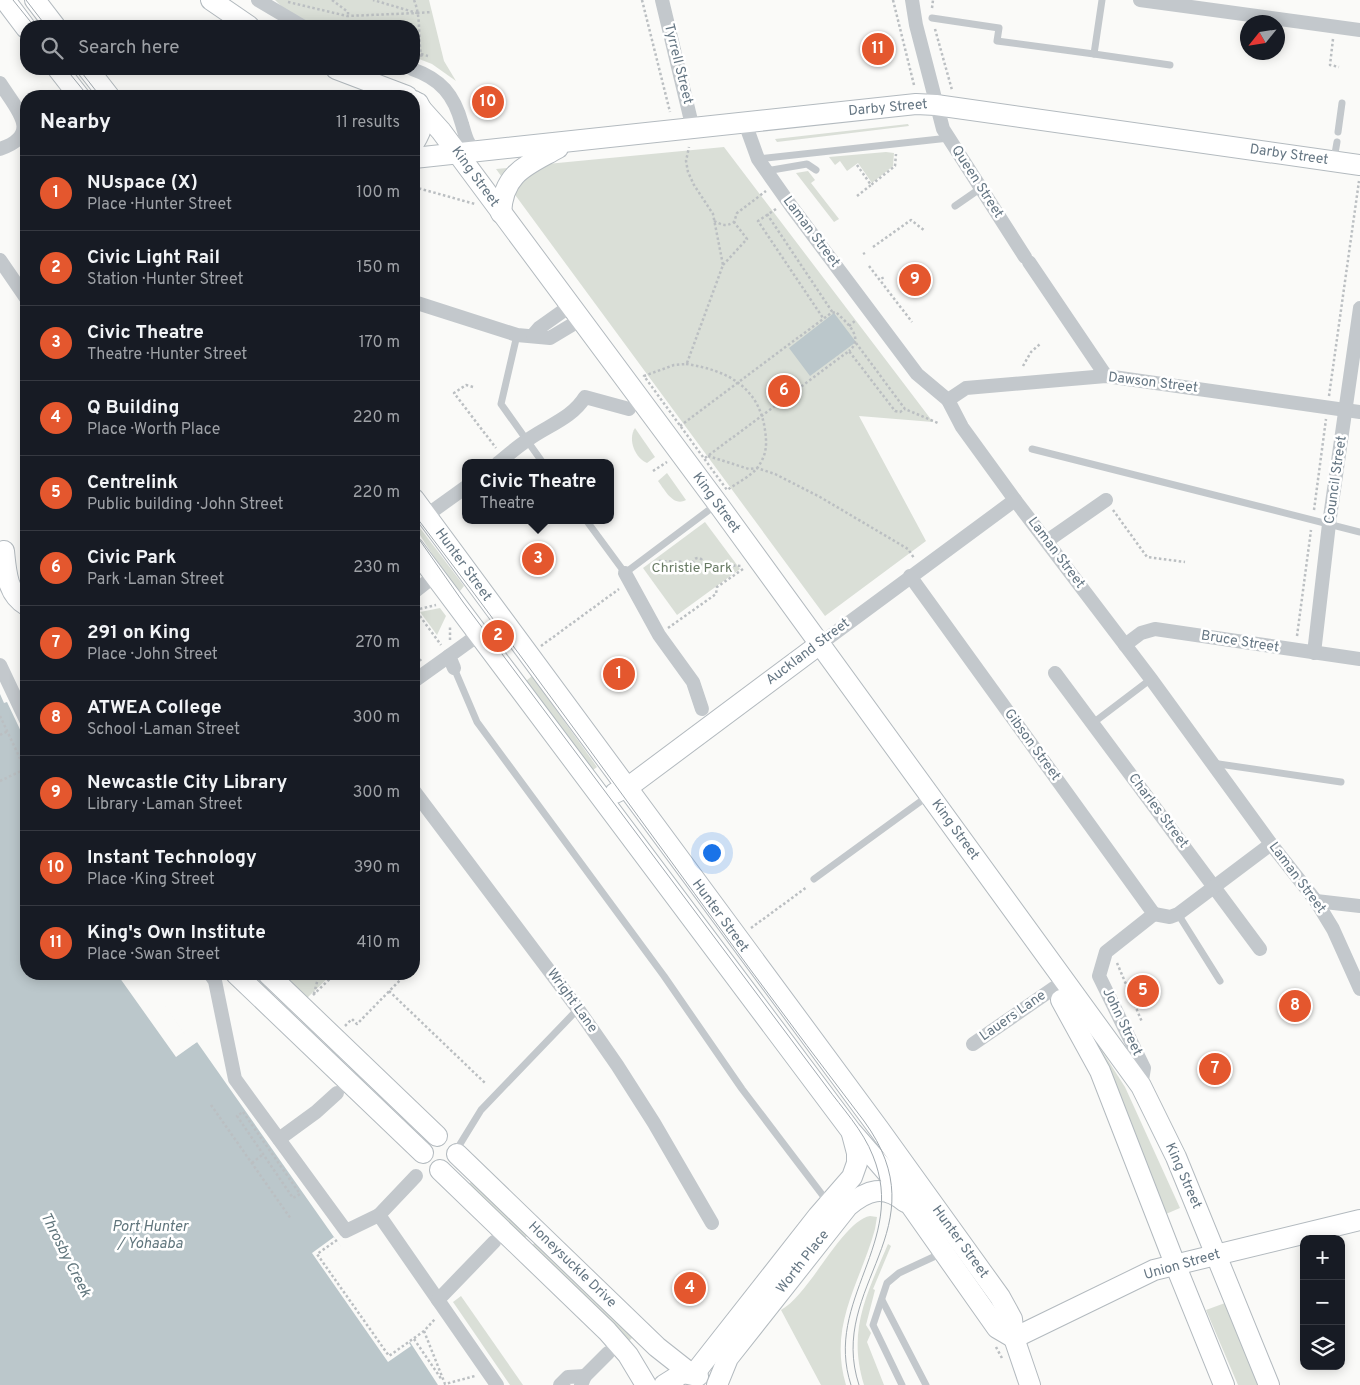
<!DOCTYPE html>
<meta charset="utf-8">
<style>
:root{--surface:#171b24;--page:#242831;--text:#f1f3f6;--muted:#9ea1a6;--line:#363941;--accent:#e4572e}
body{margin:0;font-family:Overpass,sans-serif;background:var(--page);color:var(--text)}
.controls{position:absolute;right:15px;bottom:15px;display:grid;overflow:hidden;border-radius:10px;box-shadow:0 2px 12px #0003}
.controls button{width:45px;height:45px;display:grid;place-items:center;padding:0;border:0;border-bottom:1px solid var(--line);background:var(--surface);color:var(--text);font:25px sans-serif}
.compass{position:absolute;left:1240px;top:15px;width:45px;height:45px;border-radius:50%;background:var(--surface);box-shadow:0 2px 12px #0003;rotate:240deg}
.you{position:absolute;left:711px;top:852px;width:18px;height:18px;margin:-12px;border:4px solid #fff;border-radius:50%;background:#1a73e8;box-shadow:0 0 0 8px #1a73e833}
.badge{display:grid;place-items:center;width:32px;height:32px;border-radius:50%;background:var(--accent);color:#fff;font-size:16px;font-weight:700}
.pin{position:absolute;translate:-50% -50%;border:2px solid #fff;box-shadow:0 1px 5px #0006}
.popup{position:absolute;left:462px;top:459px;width:152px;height:65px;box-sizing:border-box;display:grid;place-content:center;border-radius:10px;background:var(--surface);filter:drop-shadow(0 1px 4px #0005);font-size:16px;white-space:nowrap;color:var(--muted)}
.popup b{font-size:19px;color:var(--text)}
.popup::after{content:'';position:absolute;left:50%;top:100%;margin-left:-10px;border:10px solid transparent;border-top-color:var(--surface)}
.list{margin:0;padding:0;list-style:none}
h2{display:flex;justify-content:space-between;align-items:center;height:65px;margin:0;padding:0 20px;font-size:21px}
h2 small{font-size:16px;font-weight:400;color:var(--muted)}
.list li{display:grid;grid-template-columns:32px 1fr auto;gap:15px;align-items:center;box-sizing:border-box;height:75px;padding:0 20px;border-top:1px solid var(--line)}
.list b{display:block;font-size:19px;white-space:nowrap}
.list p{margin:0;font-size:16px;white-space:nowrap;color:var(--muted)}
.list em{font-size:16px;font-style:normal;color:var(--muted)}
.icon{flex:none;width:28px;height:28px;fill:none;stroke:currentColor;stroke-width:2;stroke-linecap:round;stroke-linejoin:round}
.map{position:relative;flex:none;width:1360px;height:1385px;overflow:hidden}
.search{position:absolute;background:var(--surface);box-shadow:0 2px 12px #0003;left:20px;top:20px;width:400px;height:55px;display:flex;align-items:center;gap:12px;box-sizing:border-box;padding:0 18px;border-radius:20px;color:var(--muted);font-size:19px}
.panel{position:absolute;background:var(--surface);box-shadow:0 2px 12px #0003;left:20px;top:90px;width:400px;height:890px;border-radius:20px}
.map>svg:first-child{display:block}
.green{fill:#dadfd7}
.water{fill:#bbc7cb}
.pier{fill:#fafaf8}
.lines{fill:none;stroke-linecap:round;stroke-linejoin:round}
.secondary-casing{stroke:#b3babf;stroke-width:22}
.path{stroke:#bbbfc2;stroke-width:2.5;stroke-dasharray:2.5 2.5;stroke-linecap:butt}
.lane{stroke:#c3c8cc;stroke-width:7}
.street{stroke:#c3c8cc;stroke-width:14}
.secondary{stroke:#fff;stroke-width:20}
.tram{stroke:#a2aab0;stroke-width:1}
.labels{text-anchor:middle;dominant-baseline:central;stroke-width:5;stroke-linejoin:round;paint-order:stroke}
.street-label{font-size:14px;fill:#657683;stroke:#fff}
.park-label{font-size:14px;fill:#687a64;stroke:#fff}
.water-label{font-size:15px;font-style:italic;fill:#60757c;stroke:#fff}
</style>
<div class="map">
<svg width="1360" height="1385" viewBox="0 0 1360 1385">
<rect width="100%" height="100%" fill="#fafaf8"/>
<g class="green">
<path d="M275,0h154l15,61 12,20 -24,-17 -18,-7v-31h-93l-30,-10z"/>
<path d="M908,124l1,2 -132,16 -2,-3z"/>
<path d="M724,147l209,275 -74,-6 67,125 -101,75 -329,-447z"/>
<path d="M886,152l8,1 -1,13 -21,17 -14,-20 -11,8 -7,-10 -5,4 -6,-8z"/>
<path d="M808,171l7,9 -4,3 28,36 -5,3 -38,-49z"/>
<path d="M635,428l20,29 -8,6c-11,-4 -20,-23 -12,-35z"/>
<path d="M667,473l19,27c-13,7 -21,-10 -28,-19z"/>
<path d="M414,520l50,66 -4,5 -11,-11 -35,-54z"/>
<path d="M705,522l35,47 -63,46 -34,-47z"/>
<path d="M440,608l6,8 -9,19 -17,-23z"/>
<path d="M532,676l65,91 -4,3 -67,-89z"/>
<path d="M279,974h53l-25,24z"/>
<path d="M1061,987l64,100 55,121 -14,6z"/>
<path d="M475,1178l56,54 -11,11 -56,-54z"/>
<path d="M870,1216l7,1 -2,12c-15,55 -47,96 -29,156h-25l-40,-75c29,-16 61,-89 89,-94z"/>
<path d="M538,1239l98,95 -11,11 -97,-95z"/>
<path d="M888,1244l3,2 -18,43 2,1 -9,35 5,8 -4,9 17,43h-20c-17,-55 3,-91 24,-141z"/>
<path d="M461,1296l62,89h-13l-57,-83z"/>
<path d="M1225,1303l34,82h-21l-32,-75z"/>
</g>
<g class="water">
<path d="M834,313l22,29 -46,34 -21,-28z"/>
<path d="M0,694l4,9 3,-1 19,40v232h116l50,71 5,-3 144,205 -6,9 66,92 9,-6 28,43h-438z"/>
</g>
<g class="pier">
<path d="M117,974h27l39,57 9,11 4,-2 1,2 -21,15z"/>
<path d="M334,1237l9,12 -5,7 4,7 60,81 5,-4 4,6 -23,16 -76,-109z"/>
</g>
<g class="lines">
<defs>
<g id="secondary">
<path d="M5,0l21,28"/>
<path d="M35,0l20,26"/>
<path d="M211,0l38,26"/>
<path d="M58,69l21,27"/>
<path d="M88,69l21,27"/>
<path d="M336,69l71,27"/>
<path d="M414,101l27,30 277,373 423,582 35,71 93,228"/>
<path d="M414,143c8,-13 13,-26 4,-40"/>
<path d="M414,158l502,-54 20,1 424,60"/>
<path d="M501,213c2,-41 27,-48 57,-65"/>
<path d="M414,499l465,630 121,168 12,22 2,19 16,47"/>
<path d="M414,548l437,583 39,45 107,152 17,10"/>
<path d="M4,551c2,20 3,43 22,54"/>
<path d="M615,793l16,-8 189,-141"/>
<path d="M236,974l187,179"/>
<path d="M268,974l169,162"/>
<path d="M1061,1000l39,71 75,193 49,121"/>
<path d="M457,1154l200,193 33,26"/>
<path d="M440,1170l167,161 21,24 18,30"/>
<path d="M1014,1338l140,-68 206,-50"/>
<path d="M694,1374l124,-158 34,-39 5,-14v-10l-5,-19"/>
<path d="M664,1385l19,-12 15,3"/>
<path d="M717,1385l11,-27 120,-152c19,-16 36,-22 57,-4"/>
</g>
</defs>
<use href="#secondary" class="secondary-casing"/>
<g class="path">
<path d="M332,0l16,12v3"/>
<path d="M414,0c8,19 3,40 8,59"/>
<path d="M642,0l28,112"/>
<path d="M893,0l21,85"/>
<path d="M288,2l59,14 70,-3 -44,-13"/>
<path d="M932,8l1,-8"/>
<path d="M417,13l15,-1"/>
<path d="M935,29l17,61"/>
<path d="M1333,39l-3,26 9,2"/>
<path d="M421,54l7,2"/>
<path d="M185,71l2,-2"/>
<path d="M857,165l14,20 24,-19 1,-12"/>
<path d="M414,187l61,17"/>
<path d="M857,196l14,-11"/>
<path d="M776,209l-18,12 65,97"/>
<path d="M767,214l66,99"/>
<path d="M714,221c8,4 12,6 20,1l3,-9 29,-22"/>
<path d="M873,247l38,-27 14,11"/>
<path d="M863,254l2,-1"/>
<path d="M723,265l24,-26 -13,-17"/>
<path d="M869,266l43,56"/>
<path d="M882,277l1,2"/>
<path d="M849,326l7,-6"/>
<path d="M856,343l49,66 33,14"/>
<path d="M687,363l36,-98 -10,-51 -19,-29 -6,-13 -2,-11 3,-14"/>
<path d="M686,364c41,6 73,23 79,66 2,14 2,24 -7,37 -7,9 -21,16 -31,23l-83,-114 30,-11z"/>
<path d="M1023,366l8,-14 9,-8"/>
<path d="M473,387l-7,-2 -12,8 42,55"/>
<path d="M1329,396l30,-215"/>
<path d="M680,426l151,-113 5,-1c11,11 29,26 13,39"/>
<path d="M708,456l41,13 8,-1 18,6 45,23 88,52 6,9"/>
<path d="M705,458l144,-107 46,60 5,1 5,-3"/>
<path d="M653,471l14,-9"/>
<path d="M1113,510l34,47 38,5"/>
<path d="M1314,510l12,-91"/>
<path d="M21,556l5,5"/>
<circle cx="698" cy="563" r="5"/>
<path d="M659,561l34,1"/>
<path d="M703,564l38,2"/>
<path d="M414,608l27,37"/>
<path d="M415,610l21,-5"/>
<path d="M668,628l48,-34 1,-7 26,-18"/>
<path d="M1297,636l14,-106"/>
<path d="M450,640v-15"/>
<path d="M541,646l78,-57"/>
<path d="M414,651l7,10"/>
<path d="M0,716l25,53"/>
<path d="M0,735l8,-4"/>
<path d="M0,781l25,-12 1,2"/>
<path d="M751,928l56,-41"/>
<path d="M414,961l2,2 -2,2"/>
<path d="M1117,963l25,59"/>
<path d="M389,991l96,92"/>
<path d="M314,994l5,-20"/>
<path d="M313,995l22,-21"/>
<path d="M345,1026l7,-7 5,5 49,-50"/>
<path d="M211,1105l80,114"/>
<path d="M243,1112l57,82 -7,4 -56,-82z"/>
<path d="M252,1163l10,-8"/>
<path d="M337,1240l-20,14 72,102 35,-25 11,-12"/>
<path d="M424,1331l21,53 30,-8"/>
<path d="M414,1339l28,41"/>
<path d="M996,1347l7,13"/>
</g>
<g class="lane">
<path d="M932,18l67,10 -2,13 97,13 8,-54"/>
<path d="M1094,54l76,11"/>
<path d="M1338,132l4,-29"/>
<path d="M758,159l191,-21"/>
<path d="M1334,159l3,-17"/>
<path d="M766,171l41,-7 9,6"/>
<path d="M955,206l26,-18"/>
<path d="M517,335l-16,69 42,59"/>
<path d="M1032,449l328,83"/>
<path d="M586,520l39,53 92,-69"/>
<path d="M454,668l23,54 187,254 78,113 85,112"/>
<path d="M1093,723l58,-44"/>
<path d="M1212,763l129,19"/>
<path d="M814,879l114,-83"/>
<path d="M1178,914l42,67"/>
<path d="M457,1149l24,-39 97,-101"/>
<path d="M882,1300l44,85"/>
<path d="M902,1385l-29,-60 14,-42 12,-10 43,-20"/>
</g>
<g class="street">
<path d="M258,0l44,26"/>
<path d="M662,0l31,129"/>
<path d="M912,0l4,25 27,104 82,128"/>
<path d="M1140,0l220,30"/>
<path d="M412,69c29,10 42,26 50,55 3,10 5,20 13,28"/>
<path d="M0,83c17,27 43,51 0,66"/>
<path d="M745,123l13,36 33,47 126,168 31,26 14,27 53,73 136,179 120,165 45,57 17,28 27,60"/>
<path d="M0,260l26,38"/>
<path d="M1029,262l77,114"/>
<path d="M414,302l103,33 33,3 30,-18"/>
<path d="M533,335l6,-7 31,-22"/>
<path d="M948,400l18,-12 140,-12 254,36"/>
<path d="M498,463c10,-8 20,-17 31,-24 20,-14 43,-21 56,-42l44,12"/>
<path d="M434,510l32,-23"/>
<path d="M1047,541l59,-41"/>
<path d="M625,573l34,62 34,47 9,27"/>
<path d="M910,576l244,338"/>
<path d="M414,592l14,-11"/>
<path d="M820,644l195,-144"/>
<path d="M1125,645l16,-12 14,-4 205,30"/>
<path d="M1314,653l15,-129 31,-216"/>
<path d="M0,665l26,55"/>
<path d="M454,668l-5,-12 29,-21"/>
<path d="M1055,673l205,276"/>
<path d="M414,681l35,-25"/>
<path d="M414,791l164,218 39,56 37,58 58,100"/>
<path d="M1316,901l44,5"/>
<path d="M1154,914l16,3 8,-3 93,-70"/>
<path d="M210,974l5,7 20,98 111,152 33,-16 118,170"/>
<path d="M973,1044l81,-56"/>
<path d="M1141,1086l3,-18 -45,-92 7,-24 48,-38"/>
<path d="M279,1139l37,-27 21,-19"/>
<path d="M379,1215l37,-39"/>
<path d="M438,1300l56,-58"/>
<path d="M560,1385l8,-8 17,-1"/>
<path d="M581,1385l4,-9 23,-23"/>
</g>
<use href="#secondary" class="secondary"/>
<g class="tram">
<path d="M13,0l21,26"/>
<path d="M26,0l20,26"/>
<path d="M66,69l22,27"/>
<path d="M79,69l21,27"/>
<path d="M414,514c153,200 297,407 450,607 79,108 -38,164 -5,264"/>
<path d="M414,532l49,70 363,484c16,22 37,44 47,70 35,86 -50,144 -22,229"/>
</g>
</g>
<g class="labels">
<g class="street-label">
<text transform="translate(678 64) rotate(76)">Tyrrell Street</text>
<text transform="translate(888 108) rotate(-5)">Darby Street</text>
<text transform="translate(1289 155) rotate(8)">Darby Street</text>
<text transform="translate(475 177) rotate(54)">King Street</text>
<text transform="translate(977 182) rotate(57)">Queen Street</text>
<text transform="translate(811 232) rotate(53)">Laman Street</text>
<text transform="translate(1153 383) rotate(7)">Dawson Street</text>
<text transform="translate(1336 480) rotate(-82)">Council Street</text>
<text transform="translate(716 503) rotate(54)">King Street</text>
<text transform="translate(1056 553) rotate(53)">Laman Street</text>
<text transform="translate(463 565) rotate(54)">Hunter Street</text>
<text transform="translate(1240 642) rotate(9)">Bruce Street</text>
<text transform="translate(808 652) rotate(-37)">Auckland Street</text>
<text transform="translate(1032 745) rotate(54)">Gibson Street</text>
<text transform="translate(1158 811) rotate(53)">Charles Street</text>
<text transform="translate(955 830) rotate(54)">King Street</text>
<text transform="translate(1297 878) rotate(53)">Laman Street</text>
<text transform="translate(720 916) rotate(54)">Hunter Street</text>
<text transform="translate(572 1001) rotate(54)">Wright Lane</text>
<text transform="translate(1013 1016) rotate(-35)">Lauers Lane</text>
<text transform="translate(1122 1022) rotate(64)">John Street</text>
<text transform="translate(1183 1176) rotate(66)">King Street</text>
<text transform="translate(960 1242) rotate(54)">Hunter Street</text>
<text transform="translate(803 1262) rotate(-52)">Worth Place</text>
<text transform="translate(572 1265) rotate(44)">Honeysuckle Drive</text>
<text transform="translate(1182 1265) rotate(-16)">Union Street</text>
</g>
<g class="park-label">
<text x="692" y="568">Christie Park</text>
</g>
<g class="water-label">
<text x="150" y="1227">Port Hunter<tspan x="150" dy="17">/ Yohaaba</tspan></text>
<text transform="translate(65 1255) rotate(63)">Throsby Creek</text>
</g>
</g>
</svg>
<div class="controls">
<button>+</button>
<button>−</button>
<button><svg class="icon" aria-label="layers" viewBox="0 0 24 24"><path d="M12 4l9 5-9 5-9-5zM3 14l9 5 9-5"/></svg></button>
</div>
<svg class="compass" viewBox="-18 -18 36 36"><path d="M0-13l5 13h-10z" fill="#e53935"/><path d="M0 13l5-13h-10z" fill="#9ea1a6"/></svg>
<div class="you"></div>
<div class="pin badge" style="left:619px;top:674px">1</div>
<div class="pin badge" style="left:498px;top:636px">2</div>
<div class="pin badge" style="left:538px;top:559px">3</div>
<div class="popup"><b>Civic Theatre</b>Theatre</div>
<div class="pin badge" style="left:690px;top:1288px">4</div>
<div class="pin badge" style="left:1143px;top:991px">5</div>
<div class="pin badge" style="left:784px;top:391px">6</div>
<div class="pin badge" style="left:1215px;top:1069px">7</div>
<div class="pin badge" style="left:1295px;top:1006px">8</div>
<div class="pin badge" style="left:915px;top:280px">9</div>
<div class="pin badge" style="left:488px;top:102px">10</div>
<div class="pin badge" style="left:878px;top:49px">11</div>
<div class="search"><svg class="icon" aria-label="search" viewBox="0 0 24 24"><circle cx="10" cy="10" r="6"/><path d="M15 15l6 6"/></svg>Search here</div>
<section class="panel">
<h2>Nearby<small>11 results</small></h2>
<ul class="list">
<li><span class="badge">1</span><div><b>NUspace (X)</b><p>Place · Hunter Street</p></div><em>100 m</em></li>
<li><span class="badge">2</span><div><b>Civic Light Rail</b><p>Station · Hunter Street</p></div><em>150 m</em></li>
<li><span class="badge">3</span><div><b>Civic Theatre</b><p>Theatre · Hunter Street</p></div><em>170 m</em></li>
<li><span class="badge">4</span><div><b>Q Building</b><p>Place · Worth Place</p></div><em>220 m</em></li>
<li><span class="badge">5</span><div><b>Centrelink</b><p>Public building · John Street</p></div><em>220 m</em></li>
<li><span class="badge">6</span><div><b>Civic Park</b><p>Park · Laman Street</p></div><em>230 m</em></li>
<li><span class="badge">7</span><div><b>291 on King</b><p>Place · John Street</p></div><em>270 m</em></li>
<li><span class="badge">8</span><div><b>ATWEA College</b><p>School · Laman Street</p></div><em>300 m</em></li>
<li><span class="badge">9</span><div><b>Newcastle City Library</b><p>Library · Laman Street</p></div><em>300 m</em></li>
<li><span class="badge">10</span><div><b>Instant Technology</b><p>Place · King Street</p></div><em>390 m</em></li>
<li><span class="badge">11</span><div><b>King's Own Institute</b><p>Place · Swan Street</p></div><em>410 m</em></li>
</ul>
</section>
</div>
